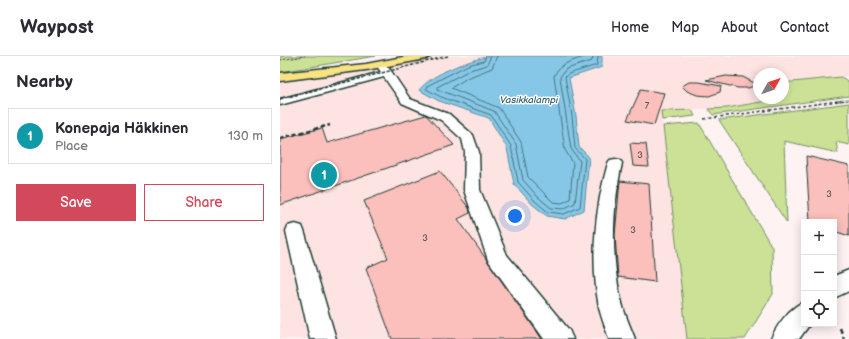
<!DOCTYPE html>
<meta charset="utf-8">
<style>
:root{--surface:#fff;--page:#f7f7f7;--text:#2b2b33;--muted:#7c7c81;--line:#e1e1e2;--accent:#d1495b}
body{margin:0;font-family:"Balsamiq Sans",sans-serif;background:var(--page);color:var(--text)}
.controls{position:absolute;right:12px;bottom:12px;display:grid;overflow:hidden;border-radius:0px;box-shadow:0 2px 10px #0003}
.controls button{width:36px;height:36px;display:grid;place-items:center;padding:0;border:0;border-bottom:1px solid var(--line);background:var(--surface);color:var(--text);font:20px sans-serif}
.compass{position:absolute;left:473px;top:12px;width:36px;height:36px;border-radius:50%;background:var(--surface);box-shadow:0 2px 10px #0003;rotate:50deg}
.you{position:absolute;left:235px;top:160px;width:14px;height:14px;margin:-10px;border:3px solid #fff;border-radius:50%;background:#1a73e8;box-shadow:0 0 0 6px #1a73e833}
.badge{display:grid;place-items:center;width:26px;height:26px;border-radius:50%;background:var(--accent);color:#fff;font-size:13px;font-weight:700}
.pin{position:absolute;translate:-50% -50%;border:2px solid #fff;box-shadow:0 1px 4px #0006}
.list{margin:0;padding:0;list-style:none}
h2{display:flex;justify-content:space-between;align-items:center;height:52px;margin:0;padding:0 16px;font-size:17px}
h2 small{font-size:13px;font-weight:400;color:var(--muted)}
.list li{display:grid;grid-template-columns:26px 1fr auto;gap:12px;align-items:center;box-sizing:border-box;height:56px;margin:0 8px 8px;padding:0 8px;border:1px solid var(--line);border-radius:0px}
.list b{display:block;font-size:15px;white-space:nowrap}
.list p{margin:0;font-size:13px;white-space:nowrap;color:var(--muted)}
.list em{font-size:13px;font-style:normal;color:var(--muted)}
.actions{display:flex;gap:8px;padding:12px 16px}
.actions a{flex:1;padding:9px 0;border:1px solid var(--accent);border-radius:0px;text-align:center;font-size:14px;color:var(--accent)}
.actions .main{background:var(--accent);color:#fff}
.icon{flex:none;width:22px;height:22px;fill:none;stroke:currentColor;stroke-width:2;stroke-linecap:round;stroke-linejoin:round}
.map{position:relative;flex:none;width:569px;height:283px;overflow:hidden}
header{display:flex;align-items:center;gap:24px;box-sizing:border-box;height:56px;padding:0 20px;background:var(--surface);border-bottom:1px solid var(--line)}
header strong{font-size:19px}
nav{display:flex;gap:22px;margin-inline-start:auto;font-size:14px}
main{display:flex}
aside{flex:1;background:var(--surface)}
.map>svg:first-child{display:block}
.built{fill:#fde3e2}
.green{fill:#cbe196;stroke:#758f65}
.water{fill:#86c7e7;stroke:#5d909f}
.lines{fill:none;stroke-linecap:round;stroke-linejoin:round}
.shore{stroke:#48747c;stroke-width:1}
.building{fill:#fbbfbc;stroke:#1f3d34}
.minor-casing{stroke:#1f3d34;stroke-width:3}
.major-casing{stroke:#1f3d34;stroke-width:3}
.path-far2{stroke:#1f3d34;stroke-width:1;stroke-dasharray:2.5 1.5;stroke-linecap:butt}
.path-far1{stroke:#1f3d34;stroke-width:1.5;stroke-dasharray:3 2.5;stroke-linecap:butt}
.path{stroke:#1f3d34;stroke-width:2.5;stroke-dasharray:5 4;stroke-linecap:butt}
.minor{fill:#fff;fill-rule:evenodd}
.major{fill:#f8e281;fill-rule:evenodd}
.rail-far1{stroke:#1f3d34;stroke-width:1.5;stroke-dasharray:3.5 1.5;stroke-linecap:butt}
.rail{stroke:#1f3d34;stroke-width:2.5;stroke-dasharray:4.5 2.5;stroke-linecap:butt}
.labels{text-anchor:middle;dominant-baseline:central;stroke-width:3;stroke-linejoin:round;paint-order:stroke}
.number-label{font-size:9px;fill:#565e56}
.far-water-label{font-size:10px;font-style:italic;fill:#396061;stroke:#fff}
</style>
<header>
<strong>Waypost</strong>
<nav><a>Home</a><a>Map</a><a>About</a><a>Contact</a></nav>
</header>
<main>
<aside>
<h2>Nearby<small></small></h2>
<ul class="list">
<li><span class="badge" style="background:#0f9aa8">1</span><div><b>Konepaja Häkkinen</b><p>Place</p></div><em>130 m</em></li>
</ul>
<div class="actions"><a class="main">Save</a><a>Share</a></div>
</aside>
<div class="map">
<svg width="569" height="283" viewBox="0 0 569 283">
<rect width="100%" height="100%" fill="#fef2f2"/>
<filter id="ink" filterUnits="userSpaceOnUse"><feTurbulence type="fractalNoise" baseFrequency=".025" numOctaves="2"/><feDisplacementMap in="SourceGraphic" scale="8" xChannelSelector="R" yChannelSelector="G"/><feConvolveMatrix kernelMatrix="1 2 1 2 8 2 1 2 1" color-interpolation-filters="sRGB"/></filter>
<g filter="url(#ink)">
<path class="built" d="M159,0h410v20l-66,7v-9h-24v24h18l-50,10 -66,3 26,228h-407v-260l125,-15z"/>
<g class="green">
<path d="M5,0h91l-96,16v-15z"/>
<path d="M561,21l8,5v14l-136,19 -5,-6 19,-1 56,-10v-15z"/>
<path d="M569,47v42l-13,-3 2,11 -54,-12 3,82 -68,-103z"/>
<path d="M412,54l3,6 -33,4 -1,-9z"/>
<path d="M419,67l73,124 1,47 -28,45h-58l-24,-213z"/>
</g>
<path class="water" d="M210,0h112v11l-33,11 7,38 3,31 10,10 -5,53 -19,9 -18,-3 -15,-12 -18,-20 -7,-36 -18,-30 -50,-17 -20,-11c15,-18 49,-29 71,-34z"/>
<g class="lines">
<g class="shore">
<path d="M206,0l-2,5 -16,4 -41,21 -1,3 15,8 50,18 20,31 7,36 17,19 13,11 16,2 16,-7 5,-48 -10,-11 -3,-32 -7,-39 3,-3 29,-9 1,-9"/>
<path d="M211,0l-4,9 -17,5 -33,17v2l57,22 22,33 7,36 15,17 13,11 12,1 12,-6 5,-42 -9,-12 -11,-72 6,-8 26,-8 1,-5"/>
<path d="M217,0l-5,12 -25,10 -16,10 48,20 22,34 7,35 25,25 9,1 8,-4 3,-36 -8,-13 -11,-74c6,-14 20,-15 33,-20"/>
</g>
</g>
<g class="building">
<path d="M446,20l17,1 15,8 -10,3h-10l-32,-8z"/>
<path d="M409,26h10l22,4 -1,6 -11,4 -12,-1 -10,-4 -5,-5z"/>
<path d="M361,33l23,4 -10,32 -27,-5z"/>
<path d="M146,59l28,30 -174,60v-66l42,-11 5,15z"/>
<path d="M350,87l16,1 3,23 -16,-1z"/>
<path d="M526,100l43,10v70l-15,-5v-9h-24z"/>
<path d="M160,115l29,37 1,5 -12,6 84,120h-150l-26,-71 22,-10 -24,-57z"/>
<path d="M340,125l29,3 6,98 -37,-5 -3,-42z"/>
</g>
<g class="lines">
<defs>
<g id="minor">
<path d="M101,6l3,1 7,8 19,28 39,15 24,21 6,17 1,38 27,65 62,75 4,9h-29l-56,-79 -24,-70 1,-38 -3,-13 -21,-19 -39,-17 -18,-26 -104,28v-6l101,-27 -5,-7z"/>
<path d="M335,103l5,1 2,3c-10,46 -12,98 1,144 3,11 8,21 12,32h-26c-3,-11 -8,-21 -10,-32 -9,-47 -4,-99 9,-144l2,-3z"/>
<path d="M15,168l7,2 2,5 32,108h-26l-24,-108 2,-5z"/>
<path d="M569,214v21l-15,7v-22z"/>
<path d="M524,246v22h6l-11,15h-28c6,-14 19,-32 33,-37z"/>
</g>
<path id="major" d="M128,0h23l-5,3 -60,11 -86,11v-8l86,-9z"/>
</defs>
<use href="#minor" class="minor-casing"/>
<use href="#major" class="major-casing"/>
<g class="path-far2">
<path d="M0,4l25,-4"/>
<path d="M558,45l11,-1"/>
</g>
<path class="path-far1" d="M424,63l142,-19"/>
<path class="path" d="M560,272l4,11"/>
<use href="#minor" class="minor"/>
<use href="#major" class="major"/>
<path class="rail-far1" d="M0,43l168,-43"/>
<path class="rail" d="M0,82l50,-13"/>
</g>
</g>
<g class="labels">
<g class="number-label">
<text x="367" y="50">7</text>
<text x="360" y="99">3</text>
<text x="549" y="138">3</text>
<text x="353" y="174">3</text>
<text x="145" y="182">3</text>
</g>
<g class="far-water-label">
<text x="249" y="44">Vasikkalampi</text>
</g>
</g>
</svg>
<div class="controls">
<button>+</button>
<button>−</button>
<button><svg class="icon" aria-label="locate" viewBox="0 0 24 24"><circle cx="12" cy="12" r="6"/><path d="M12 2v4M12 18v4M2 12h4M18 12h4"/></svg></button>
</div>
<svg class="compass" viewBox="-18 -18 36 36"><path d="M0-13l5 13h-10z" fill="#e53935"/><path d="M0 13l5-13h-10z" fill="#7c7c81"/></svg>
<div class="you"></div>
<div class="pin badge" style="left:44px;top:119px;background:#0f9aa8">1</div>
</div>
</main>
